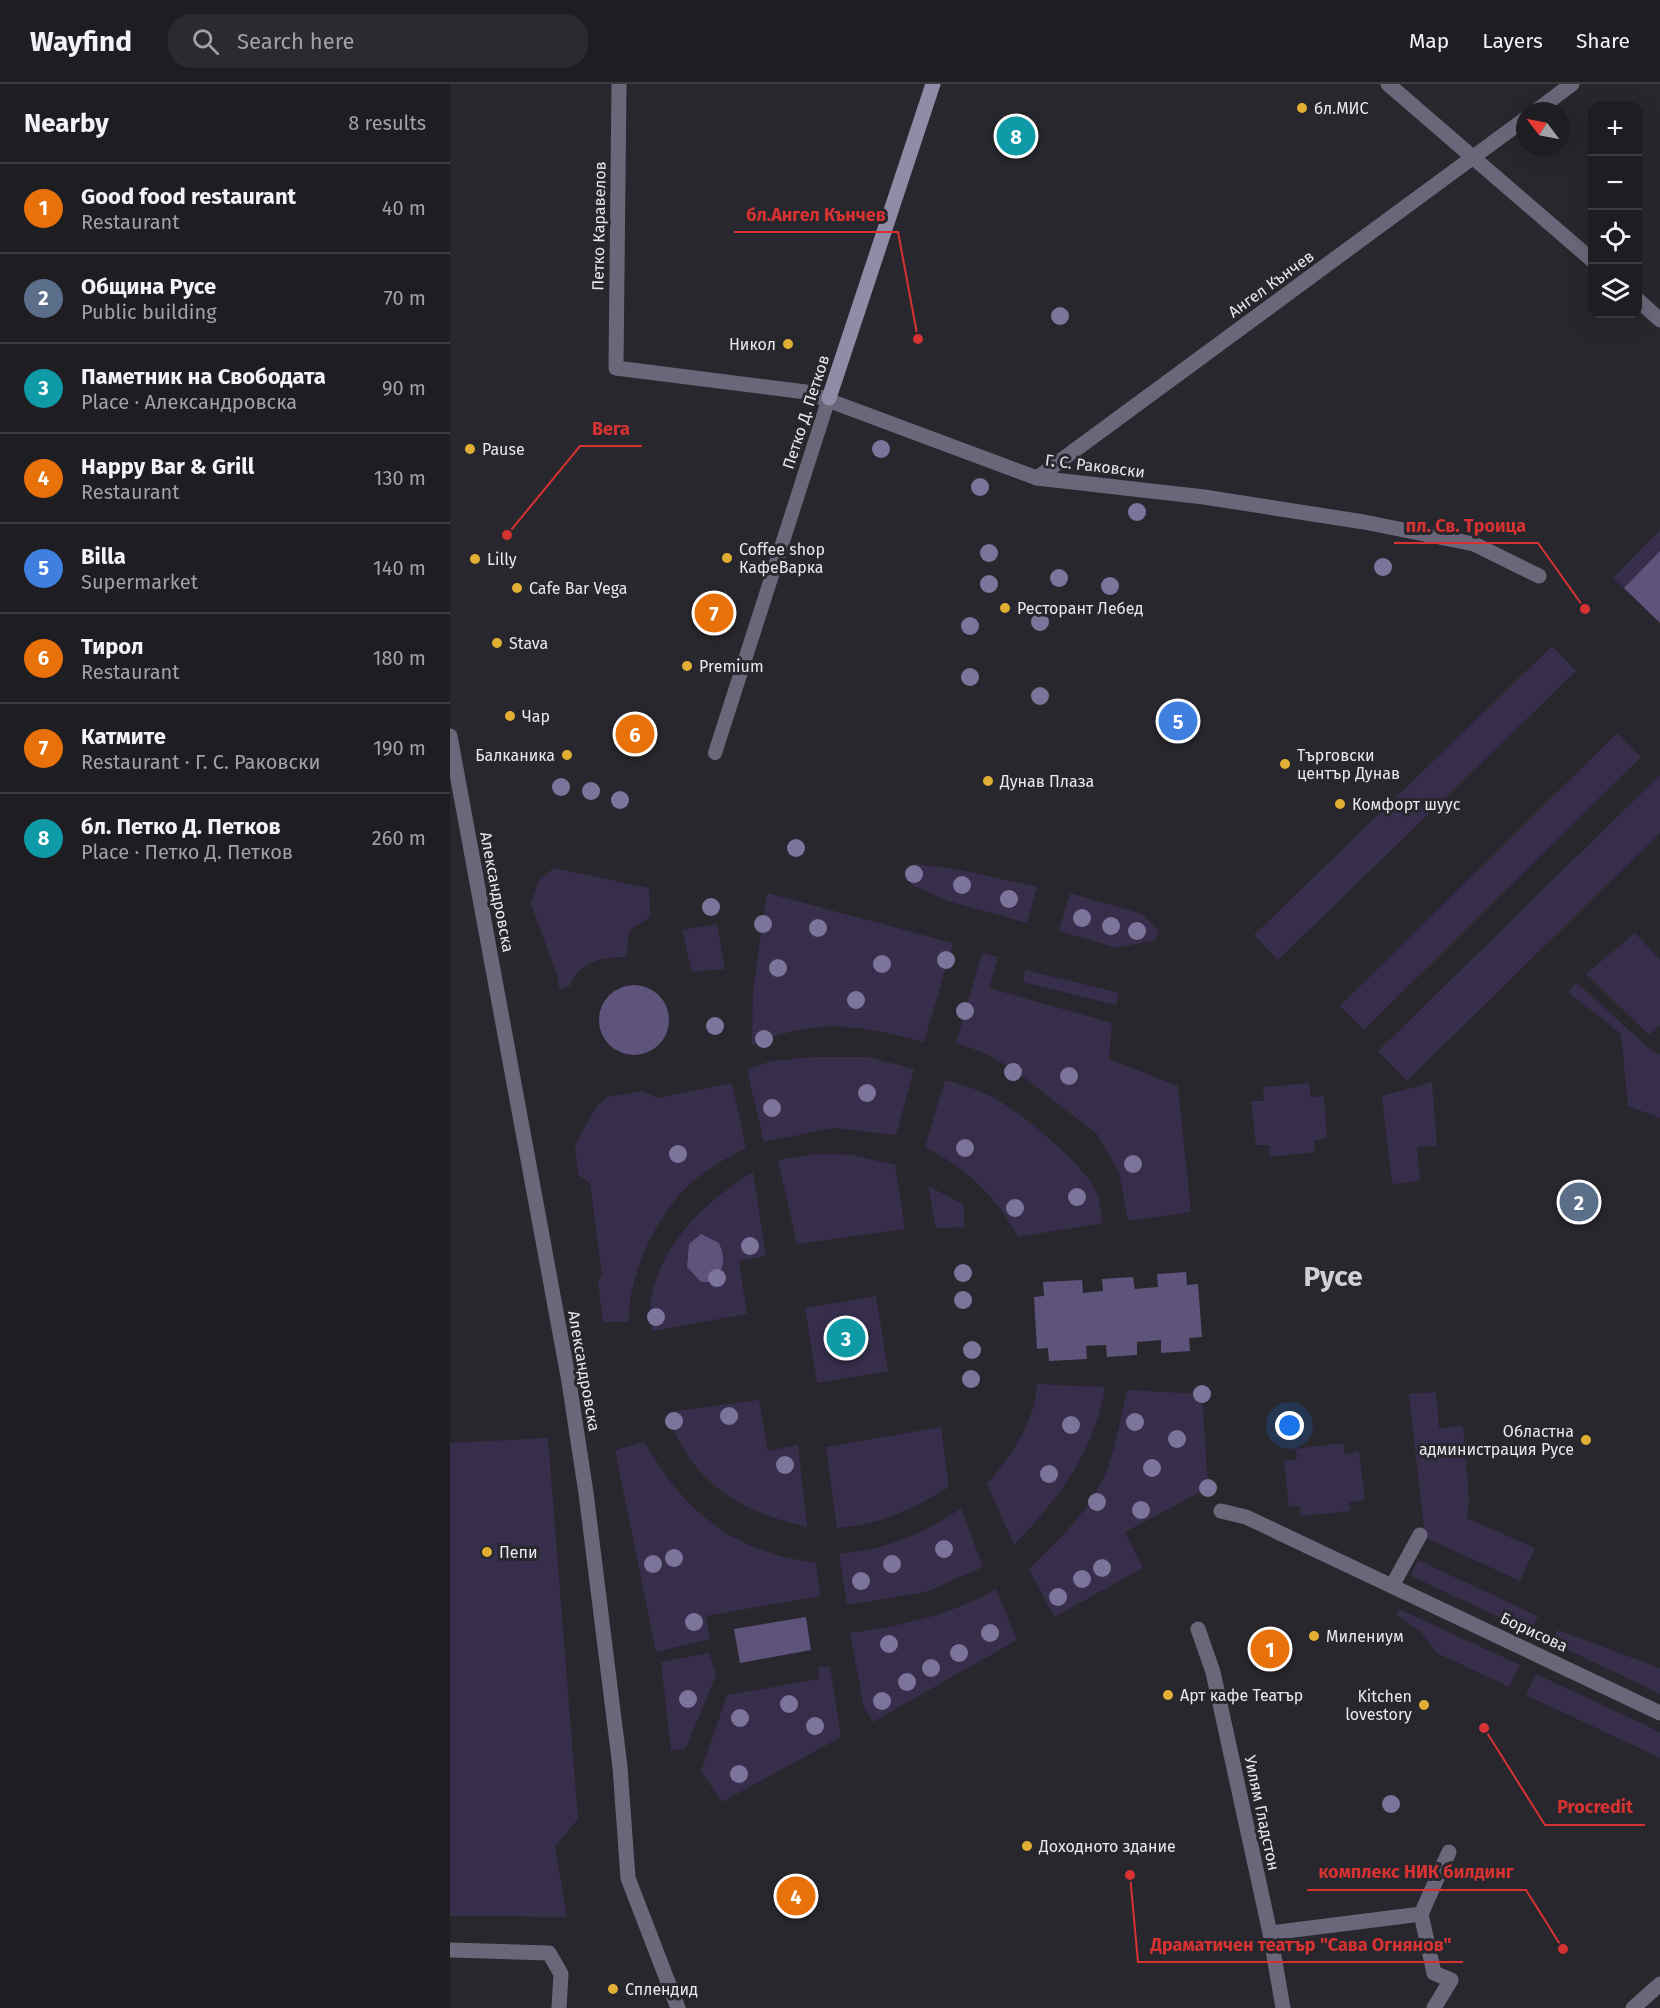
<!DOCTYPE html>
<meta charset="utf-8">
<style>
:root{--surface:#1e1d22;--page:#2b2a2f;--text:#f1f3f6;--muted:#a1a2a5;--line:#3c3b40;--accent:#e1af34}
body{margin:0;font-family:"Fira Sans",sans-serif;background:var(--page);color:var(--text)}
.controls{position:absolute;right:18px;top:18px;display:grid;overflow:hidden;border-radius:12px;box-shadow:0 6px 24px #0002}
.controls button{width:54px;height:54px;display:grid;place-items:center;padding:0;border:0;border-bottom:2px solid var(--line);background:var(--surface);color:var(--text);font:30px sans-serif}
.compass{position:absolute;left:1066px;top:18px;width:54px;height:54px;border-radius:50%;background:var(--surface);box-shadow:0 6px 24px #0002;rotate:302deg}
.you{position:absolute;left:840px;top:1342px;width:21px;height:21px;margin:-15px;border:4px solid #fff;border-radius:50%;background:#1a73e8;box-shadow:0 0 0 9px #1a73e833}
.badge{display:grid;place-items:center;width:39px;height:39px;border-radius:50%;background:var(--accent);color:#fff;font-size:20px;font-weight:700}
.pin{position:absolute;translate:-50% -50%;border:3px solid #fff;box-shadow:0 2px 6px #0006}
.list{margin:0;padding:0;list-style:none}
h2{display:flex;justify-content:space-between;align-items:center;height:78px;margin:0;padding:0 24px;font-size:26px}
h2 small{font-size:20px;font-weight:400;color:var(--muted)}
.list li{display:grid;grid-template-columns:39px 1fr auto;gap:18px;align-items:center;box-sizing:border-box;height:90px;padding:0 24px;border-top:2px solid var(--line)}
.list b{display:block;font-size:22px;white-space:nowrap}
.list p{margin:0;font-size:20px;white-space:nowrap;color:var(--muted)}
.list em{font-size:20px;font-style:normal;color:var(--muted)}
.icon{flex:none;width:33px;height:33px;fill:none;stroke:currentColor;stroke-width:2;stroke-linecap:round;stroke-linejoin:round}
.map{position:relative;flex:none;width:1210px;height:1924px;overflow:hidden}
header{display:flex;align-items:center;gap:36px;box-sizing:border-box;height:84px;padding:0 30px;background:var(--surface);border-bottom:2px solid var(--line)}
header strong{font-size:28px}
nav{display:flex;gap:33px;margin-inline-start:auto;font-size:21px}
.search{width:420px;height:54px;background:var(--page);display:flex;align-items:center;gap:15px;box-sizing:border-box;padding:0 21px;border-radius:24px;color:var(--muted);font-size:22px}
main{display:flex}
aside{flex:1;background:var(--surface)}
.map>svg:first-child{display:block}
.green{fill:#362e4b}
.water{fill:#5e547b}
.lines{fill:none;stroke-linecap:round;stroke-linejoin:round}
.lane{stroke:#6b677a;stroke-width:14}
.street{stroke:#6b677a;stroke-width:15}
.secondary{stroke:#918ba8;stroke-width:15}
.tree{fill:#7d749c}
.poi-dot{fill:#e1af34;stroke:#28272d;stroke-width:2}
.labels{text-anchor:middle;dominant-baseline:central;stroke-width:6;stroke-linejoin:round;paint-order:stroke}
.poi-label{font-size:16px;fill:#e9e9ed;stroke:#28272d;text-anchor:start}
.street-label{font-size:16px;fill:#e9e9ed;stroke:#28272d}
.town-label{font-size:28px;font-weight:bold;fill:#d1cfd8;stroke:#28272d}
.leader{fill:none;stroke:#d73232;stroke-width:2}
.callout-dot{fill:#d73232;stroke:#28272d;stroke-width:2}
.callout-label{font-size:18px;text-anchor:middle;font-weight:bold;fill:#d73232;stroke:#28272d;stroke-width:6;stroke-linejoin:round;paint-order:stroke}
</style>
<header>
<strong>Wayfind</strong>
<div class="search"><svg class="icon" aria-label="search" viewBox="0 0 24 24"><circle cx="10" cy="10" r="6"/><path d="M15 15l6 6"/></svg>Search here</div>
<nav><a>Map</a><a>Layers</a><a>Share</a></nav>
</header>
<main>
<aside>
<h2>Nearby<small>8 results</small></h2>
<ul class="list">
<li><span class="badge" style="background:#e8710a">1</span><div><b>Good food restaurant</b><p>Restaurant</p></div><em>40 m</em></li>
<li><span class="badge" style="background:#5c6f8a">2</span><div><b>Община Русе</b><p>Public building</p></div><em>70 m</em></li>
<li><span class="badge" style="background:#0f9aa8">3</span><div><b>Паметник на Свободата</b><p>Place · Александровска</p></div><em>90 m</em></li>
<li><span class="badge" style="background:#e8710a">4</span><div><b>Happy Bar &amp; Grill</b><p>Restaurant</p></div><em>130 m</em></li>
<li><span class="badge" style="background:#3f7fe0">5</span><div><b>Billa</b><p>Supermarket</p></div><em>140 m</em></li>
<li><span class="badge" style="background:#e8710a">6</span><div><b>Тирол</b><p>Restaurant</p></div><em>180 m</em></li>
<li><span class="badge" style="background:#e8710a">7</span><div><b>Катмите</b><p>Restaurant · Г. С. Раковски</p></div><em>190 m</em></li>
<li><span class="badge" style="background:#0f9aa8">8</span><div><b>бл. Петко Д. Петков</b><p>Place · Петко Д. Петков</p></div><em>260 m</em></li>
</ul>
</aside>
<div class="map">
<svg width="1210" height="1924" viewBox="0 0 1210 1924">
<rect width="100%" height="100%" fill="#28272d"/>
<g class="green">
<path d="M1210,446v21l-36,37 -11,-10z"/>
<path d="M1102,562l24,25 -298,289 -24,-25z"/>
<path d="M1167,649l24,24 -277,273 -24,-24z"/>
<path d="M1210,691v58l-253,248 -29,-30z"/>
<path d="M467,780l44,6 76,17 -10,36 -79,-22 -37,-16z"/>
<path d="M104,784l95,20 1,29 -21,14 -3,26c-23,-1 -47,5 -56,29l-11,3 -2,-14 -26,-71 8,-24z"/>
<path d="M317,809l186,50 -29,99c-68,-17 -105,-25 -172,3l1,-54z"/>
<path d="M620,809l72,21 17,17 -4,9 -38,8 -58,-17z"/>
<path d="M267,840l8,45 -33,3 -10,-42z"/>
<path d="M1185,849l25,27v65l-11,10 -63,-61z"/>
<path d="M532,869l16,4 -9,31 123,35 -3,36 69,27 13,126 -63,9 -9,-49 -22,-38 -84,-65 -31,-17 -26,-9z"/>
<path d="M575,886l94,23 -3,12 -93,-23z"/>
<path d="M1126,898l76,69 8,3v64l-32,-12 -7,-72 -53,-42z"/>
<path d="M363,973h55l46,12 -18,66 -62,-7 -70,14 -17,-72 24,-9z"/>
<path d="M495,996c19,5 39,11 56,22 24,14 84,64 95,89 4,9 4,22 7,32l-85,14c-21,-41 -53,-69 -93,-90z"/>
<path d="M982,998l5,64 -20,1 3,34 -28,3 -10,-88z"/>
<path d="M282,999l14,65c-22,11 -43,23 -61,41 -30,30 -58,90 -56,133h-26l-5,-40 4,-7 -12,-92 -12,-8 -3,-30 22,-39 10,-9 35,-6 16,7z"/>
<path d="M859,999l2,14 13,-1 3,42 -13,3 1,11 -45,5 -1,-12h-13l-5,-44h13l-1,-14z"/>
<path d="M366,1070l36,1 43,10 10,64 -108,15 -19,-84z"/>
<path d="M303,1088l13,84 -27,5 8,53 -95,17c0,-10 -3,-22 -1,-32 10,-56 56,-99 102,-127z"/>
<path d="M478,1102l35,18 2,23 -29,1z"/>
<path d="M426,1212l12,75 -71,12 -12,-75z"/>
<path d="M587,1300l68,3c-12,67 -45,110 -91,158l-27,-61c25,-30 47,-60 50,-100z"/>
<path d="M677,1306l75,4 6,94 -83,44 18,36 -89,49 -25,-48c32,-31 69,-66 82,-111 7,-22 11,-45 16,-68z"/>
<path d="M986,1308l3,36 24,-2 6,74 -2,18 68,30 -15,33 -100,-46 4,-7 -15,-134z"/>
<path d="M309,1316l9,51 30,-6 9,82c-67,-15 -119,-46 -139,-115z"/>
<path d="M491,1343l8,60c-36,22 -70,38 -112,41l-11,-81z"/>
<path d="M98,1354l30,381 -23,27 12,71 -117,-1v-473z"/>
<path d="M195,1358c39,71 89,110 171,121l4,33 -114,20 4,23 -54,13 -41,-202z"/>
<path d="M893,1359l2,11 14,-2 6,48 -16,2 1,9 -49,5 -1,-10 -11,1 -5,-46 13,-2 -1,-10z"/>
<path d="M511,1424l22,59 -57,25 -79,13 -8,-51c46,-5 84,-19 122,-46z"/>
<path d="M968,1476l120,56 -8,16 -119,-56z"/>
<path d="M546,1505l21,51 -144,82 -9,-14 -14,-75c50,-7 102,-18 146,-44z"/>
<path d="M949,1525l121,56 -11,22 -72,-34 -16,-21 -25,-17z"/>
<path d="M1108,1546l102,38v26l-108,-52z"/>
<path d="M259,1569l7,22 -30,73 -15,3 -10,-89z"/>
<path d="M380,1582l11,71 -119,65 -21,-31 26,-76 92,-16 -1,-12z"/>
<path d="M1086,1590l124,58v26l-134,-63z"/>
</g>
<g class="water">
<path d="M1210,467v72l-36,-35z"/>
<circle cx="184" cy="936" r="35"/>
<path d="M251,1150l18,9c7,17 5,25 -6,39h-12l-14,-15 2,-23z"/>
<path d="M736,1188l1,13 11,-1 4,53 -13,1 1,13 -29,2v-13l-24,2v13l-30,2 -1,-12 -20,1 1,13 -38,2 -1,-13 -11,1 -3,-52 10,-1 -1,-14 39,-2 1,13 20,-2 -1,-12 31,-2 2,12 23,-2 -1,-13z"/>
<path d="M356,1533l5,33 -71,13 -6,-34z"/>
</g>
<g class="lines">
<path class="lane" d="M265,669l114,-355"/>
<g class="street">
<path d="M169,0l-3,284 190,24 231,86 167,19 160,25 110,22 65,32"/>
<path d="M938,0l204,176"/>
<path d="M1086,27l36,-27"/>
<path d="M1188,216l22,20"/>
<path d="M587,394l488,-359"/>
<path d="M0,652l119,646 17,111 34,274 8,111 50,130"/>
<path d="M771,1427l25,6 414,196"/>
<path d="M942,1502l28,-51"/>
<path d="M748,1545l15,43 57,261 13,75"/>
<path d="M971,1830l13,59 17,7 -17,28"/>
<path d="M820,1849l151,-19 28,-62"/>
<path d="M0,1866l99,3 12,21 -2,34"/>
<path d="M1183,1924l27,-24"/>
</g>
<path class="secondary" d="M379,314l104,-314"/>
</g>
<g class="tree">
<circle cx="610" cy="232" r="9"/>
<circle cx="431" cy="365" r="9"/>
<circle cx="530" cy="403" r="9"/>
<circle cx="687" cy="428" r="9"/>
<circle cx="539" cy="469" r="9"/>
<circle cx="933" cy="483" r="9"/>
<circle cx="609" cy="494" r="9"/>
<circle cx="539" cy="500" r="9"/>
<circle cx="660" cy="502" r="9"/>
<circle cx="590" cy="538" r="9"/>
<circle cx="520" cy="542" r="9"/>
<circle cx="520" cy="593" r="9"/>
<circle cx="590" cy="612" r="9"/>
<circle cx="111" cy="703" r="9"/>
<circle cx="141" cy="707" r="9"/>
<circle cx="170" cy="716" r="9"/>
<circle cx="346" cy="764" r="9"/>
<circle cx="464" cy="790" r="9"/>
<circle cx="512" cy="801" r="9"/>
<circle cx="559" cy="815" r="9"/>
<circle cx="261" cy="823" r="9"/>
<circle cx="632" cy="834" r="9"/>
<circle cx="313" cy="840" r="9"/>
<circle cx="661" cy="842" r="9"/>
<circle cx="368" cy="844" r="9"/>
<circle cx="687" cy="847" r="9"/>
<circle cx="496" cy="876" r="9"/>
<circle cx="432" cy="880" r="9"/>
<circle cx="328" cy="884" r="9"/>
<circle cx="406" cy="916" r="9"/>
<circle cx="515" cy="927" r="9"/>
<circle cx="265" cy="942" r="9"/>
<circle cx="314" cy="955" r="9"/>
<circle cx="563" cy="988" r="9"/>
<circle cx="619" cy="992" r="9"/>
<circle cx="417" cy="1009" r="9"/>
<circle cx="322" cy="1024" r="9"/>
<circle cx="515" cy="1064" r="9"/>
<circle cx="228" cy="1070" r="9"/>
<circle cx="683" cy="1080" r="9"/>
<circle cx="627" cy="1113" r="9"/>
<circle cx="565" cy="1124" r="9"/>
<circle cx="300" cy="1162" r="9"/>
<circle cx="513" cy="1189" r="9"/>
<circle cx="267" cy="1194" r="9"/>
<circle cx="513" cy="1216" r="9"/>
<circle cx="206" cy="1233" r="9"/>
<circle cx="522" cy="1266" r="9"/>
<circle cx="521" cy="1295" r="9"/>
<circle cx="752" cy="1310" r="9"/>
<circle cx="279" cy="1332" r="9"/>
<circle cx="224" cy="1337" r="9"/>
<circle cx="685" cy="1338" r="9"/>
<circle cx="621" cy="1341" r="9"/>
<circle cx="727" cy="1355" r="9"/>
<circle cx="335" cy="1381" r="9"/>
<circle cx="702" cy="1384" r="9"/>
<circle cx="599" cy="1390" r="9"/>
<circle cx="758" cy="1404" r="9"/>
<circle cx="647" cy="1418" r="9"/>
<circle cx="691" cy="1426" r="9"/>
<circle cx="494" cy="1465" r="9"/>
<circle cx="224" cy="1474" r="9"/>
<circle cx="203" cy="1480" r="9"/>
<circle cx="442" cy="1480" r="9"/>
<circle cx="652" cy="1484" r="9"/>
<circle cx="632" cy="1495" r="9"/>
<circle cx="411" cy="1497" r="9"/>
<circle cx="608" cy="1513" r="9"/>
<circle cx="244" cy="1538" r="9"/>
<circle cx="540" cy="1549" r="9"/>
<circle cx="439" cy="1560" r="9"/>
<circle cx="509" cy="1569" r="9"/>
<circle cx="481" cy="1584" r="9"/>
<circle cx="457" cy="1598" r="9"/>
<circle cx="238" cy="1615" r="9"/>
<circle cx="432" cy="1617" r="9"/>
<circle cx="339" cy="1620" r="9"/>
<circle cx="290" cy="1634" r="9"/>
<circle cx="365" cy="1642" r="9"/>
<circle cx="289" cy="1690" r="9"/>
<circle cx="941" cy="1720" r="9"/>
</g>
<g class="poi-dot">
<circle cx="852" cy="24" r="6"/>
<circle cx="338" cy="260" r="6"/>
<circle cx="20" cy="365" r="6"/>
<circle cx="277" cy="474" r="6"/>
<circle cx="25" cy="475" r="6"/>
<circle cx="67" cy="504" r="6"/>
<circle cx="555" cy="524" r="6"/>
<circle cx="47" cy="559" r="6"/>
<circle cx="237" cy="582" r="6"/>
<circle cx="60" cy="632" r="6"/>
<circle cx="117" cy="671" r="6"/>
<circle cx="835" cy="680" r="6"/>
<circle cx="538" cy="697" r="6"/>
<circle cx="890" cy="720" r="6"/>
<circle cx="1136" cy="1356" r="6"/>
<circle cx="37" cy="1468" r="6"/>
<circle cx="864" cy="1552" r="6"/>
<circle cx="718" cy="1611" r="6"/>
<circle cx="974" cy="1621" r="6"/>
<circle cx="577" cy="1762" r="6"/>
<circle cx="163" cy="1905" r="6"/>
</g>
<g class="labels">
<g class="poi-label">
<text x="864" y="24">бл.МИС</text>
<text x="326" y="260" text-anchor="end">Никол</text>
<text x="32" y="365">Pause</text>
<text x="289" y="465">Coffee shop<tspan x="289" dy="18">КафеВарка</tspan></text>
<text x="37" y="475">Lilly</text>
<text x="79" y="504">Cafe Bar Vega</text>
<text x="567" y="524">Ресторант Лебед</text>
<text x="59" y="559">Stava</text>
<text x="249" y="582">Premium</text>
<text x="72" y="632">Чар</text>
<text x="105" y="671" text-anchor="end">Балканика</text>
<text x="847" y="671">Tърговски<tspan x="847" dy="18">център Дунав</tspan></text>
<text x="550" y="697">Дунав Плаза</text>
<text x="902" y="720">Комфорт шуус</text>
<text x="1124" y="1347" text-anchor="end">Областна<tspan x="1124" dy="18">администрация Русе</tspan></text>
<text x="49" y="1468">Пепи</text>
<text x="876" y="1552">Милениум</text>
<text x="730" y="1611">Арт кафе Театър</text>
<text x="962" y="1612" text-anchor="end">Kitchen<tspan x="962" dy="18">lovestory</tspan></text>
<text x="589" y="1762">Доходното здание</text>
<text x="175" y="1905">Сплендид</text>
</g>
<g class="street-label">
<text transform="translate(149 142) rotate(-89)">Петко Каравелов</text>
<text transform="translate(821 200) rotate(-36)">Ангел Кънчев</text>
<text transform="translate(356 328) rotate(-72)">Петко Д. Петков</text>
<text transform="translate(645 382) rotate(7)">Г. С. Раковски</text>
<text transform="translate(47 808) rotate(79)">Александровска</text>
<text transform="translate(134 1287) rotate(80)">Александровска</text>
<text transform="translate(1084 1548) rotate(25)">Борисова</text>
<text transform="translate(812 1729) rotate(78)">Уилям Гладстон</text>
</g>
<g class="town-label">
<text x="883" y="1192">Русе</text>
</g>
</g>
<path class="leader" d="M468 255L448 148H284M57 451L130 362H192M1135 525L1088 459H944M1034 1644L1095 1741H1195M1113 1865L1076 1806H857M680 1791L688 1878H1013"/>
<g class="callout-dot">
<circle cx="468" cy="255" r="6"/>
<circle cx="57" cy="451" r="6"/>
<circle cx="1135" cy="525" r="6"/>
<circle cx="1034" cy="1644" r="6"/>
<circle cx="1113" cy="1865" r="6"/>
<circle cx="680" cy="1791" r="6"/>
</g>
<g class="callout-label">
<text x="366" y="137">бл.Ангел Кънчев</text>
<text x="161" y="351">Вега</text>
<text x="1016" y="448">пл. Св. Троица</text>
<text x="1145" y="1729">Procredit</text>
<text x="966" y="1794">комплекс НИК билдинг</text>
<text x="851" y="1867">Драматичен театър "Сава Огнянов"</text>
</g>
</svg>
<div class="controls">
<button>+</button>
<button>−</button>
<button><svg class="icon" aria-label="locate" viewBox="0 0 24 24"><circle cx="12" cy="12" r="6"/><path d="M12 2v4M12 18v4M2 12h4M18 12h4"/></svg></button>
<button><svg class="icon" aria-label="layers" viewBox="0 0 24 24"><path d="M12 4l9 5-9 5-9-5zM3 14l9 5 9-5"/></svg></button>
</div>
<svg class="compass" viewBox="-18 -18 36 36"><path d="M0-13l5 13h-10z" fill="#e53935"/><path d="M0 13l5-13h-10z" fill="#a1a2a5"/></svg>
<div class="you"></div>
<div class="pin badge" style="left:820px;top:1565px;background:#e8710a">1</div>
<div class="pin badge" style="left:1129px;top:1118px;background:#5c6f8a">2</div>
<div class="pin badge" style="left:396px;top:1254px;background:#0f9aa8">3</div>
<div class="pin badge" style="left:346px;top:1812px;background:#e8710a">4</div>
<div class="pin badge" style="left:728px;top:637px;background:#3f7fe0">5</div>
<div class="pin badge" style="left:185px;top:650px;background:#e8710a">6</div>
<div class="pin badge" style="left:264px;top:529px;background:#e8710a">7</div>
<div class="pin badge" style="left:566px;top:52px;background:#0f9aa8">8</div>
</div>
</main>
